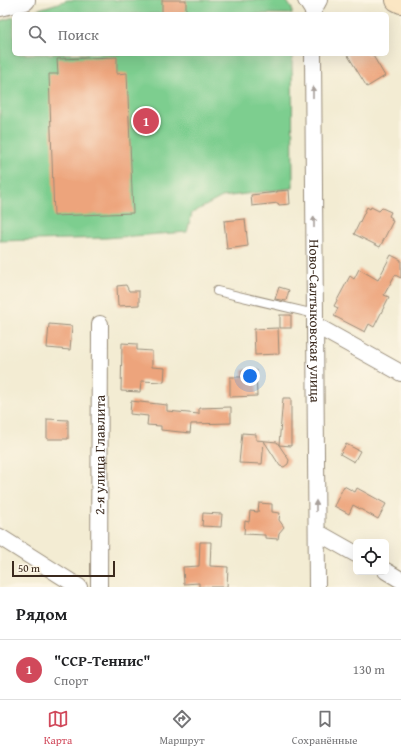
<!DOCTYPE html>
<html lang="ru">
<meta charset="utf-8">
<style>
:root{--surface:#fff;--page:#f6f6f6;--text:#202124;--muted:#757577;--line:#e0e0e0;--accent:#d1495b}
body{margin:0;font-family:"Gentium Book Plus",serif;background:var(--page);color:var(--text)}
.controls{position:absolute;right:12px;bottom:12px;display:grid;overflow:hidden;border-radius:6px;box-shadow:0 4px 16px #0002}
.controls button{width:36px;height:36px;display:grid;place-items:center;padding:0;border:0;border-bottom:1px solid var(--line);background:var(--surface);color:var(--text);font:20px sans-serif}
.scale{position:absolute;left:12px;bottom:10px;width:103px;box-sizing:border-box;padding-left:4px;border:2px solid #3b2a1e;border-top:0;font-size:11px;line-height:14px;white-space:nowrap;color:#3b2a1e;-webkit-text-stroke:3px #fcf5e5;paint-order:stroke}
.you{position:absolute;left:250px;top:376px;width:14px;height:14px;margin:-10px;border:3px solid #fff;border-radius:50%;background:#1a73e8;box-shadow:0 0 0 6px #1a73e833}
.badge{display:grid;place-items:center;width:26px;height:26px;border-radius:50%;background:var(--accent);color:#fff;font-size:13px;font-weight:700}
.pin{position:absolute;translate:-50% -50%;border:2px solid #fff;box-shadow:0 1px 4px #0006}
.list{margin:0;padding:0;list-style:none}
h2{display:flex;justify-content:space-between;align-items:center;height:52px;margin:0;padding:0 16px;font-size:17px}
h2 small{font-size:13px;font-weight:400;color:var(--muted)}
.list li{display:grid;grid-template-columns:26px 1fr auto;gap:12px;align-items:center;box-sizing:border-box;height:60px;padding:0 16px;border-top:1px solid var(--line)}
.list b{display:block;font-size:15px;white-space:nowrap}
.list p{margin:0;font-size:13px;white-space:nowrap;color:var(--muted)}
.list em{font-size:13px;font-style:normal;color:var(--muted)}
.icon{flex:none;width:22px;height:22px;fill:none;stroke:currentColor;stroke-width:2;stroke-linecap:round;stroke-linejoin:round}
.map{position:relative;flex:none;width:401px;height:587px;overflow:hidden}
.search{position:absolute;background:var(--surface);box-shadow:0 4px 16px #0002;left:12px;right:12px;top:12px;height:44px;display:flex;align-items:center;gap:10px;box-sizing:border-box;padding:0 14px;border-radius:6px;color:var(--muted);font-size:15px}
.sheet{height:112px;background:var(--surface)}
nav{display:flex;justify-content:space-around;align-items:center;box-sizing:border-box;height:56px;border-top:1px solid var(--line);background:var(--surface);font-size:11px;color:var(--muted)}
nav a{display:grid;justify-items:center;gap:2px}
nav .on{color:var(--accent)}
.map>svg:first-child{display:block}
.green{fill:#7dce8f;stroke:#5c7c56}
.building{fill:#eda47b}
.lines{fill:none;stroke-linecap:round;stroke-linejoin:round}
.service-casing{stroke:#978b78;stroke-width:10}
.minor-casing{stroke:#978b78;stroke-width:18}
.tertiary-casing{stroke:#978b78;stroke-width:22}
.secondary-casing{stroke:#978b78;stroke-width:24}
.service{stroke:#fff;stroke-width:8}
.minor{stroke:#fff;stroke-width:16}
.tertiary{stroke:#fff;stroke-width:20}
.secondary{stroke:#fbe6c3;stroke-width:22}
.oneway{fill:#a79f9a}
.labels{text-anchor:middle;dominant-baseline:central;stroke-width:4;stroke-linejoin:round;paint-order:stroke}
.street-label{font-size:14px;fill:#3b2a1e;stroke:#fcf5e5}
</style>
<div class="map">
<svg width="401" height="587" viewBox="0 0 401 587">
<rect width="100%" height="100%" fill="#fcf5e5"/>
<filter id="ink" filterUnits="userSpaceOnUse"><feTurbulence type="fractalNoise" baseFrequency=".025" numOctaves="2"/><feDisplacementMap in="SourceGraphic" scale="8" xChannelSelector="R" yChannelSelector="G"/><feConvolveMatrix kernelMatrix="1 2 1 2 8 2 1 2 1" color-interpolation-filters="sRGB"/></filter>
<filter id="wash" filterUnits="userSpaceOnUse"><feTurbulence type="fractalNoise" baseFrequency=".012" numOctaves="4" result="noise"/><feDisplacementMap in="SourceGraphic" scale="16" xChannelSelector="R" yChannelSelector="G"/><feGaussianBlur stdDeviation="0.9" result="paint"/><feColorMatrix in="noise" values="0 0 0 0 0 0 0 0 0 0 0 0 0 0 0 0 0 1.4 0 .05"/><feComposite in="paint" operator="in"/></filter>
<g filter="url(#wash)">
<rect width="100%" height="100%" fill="#f3ecd3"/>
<g class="green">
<path d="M68,0h218l6,9v5h-269z"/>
<path d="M14,17v37h278l1,134 -71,9 -30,16 -5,19 -81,6 -106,3v-220z"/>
</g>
<g id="blocks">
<g class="building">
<rect x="162" y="0" width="24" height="14"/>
<path d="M347,54h25l13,22 -18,11z"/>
<path d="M117,57v17l10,-1 6,140 -79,3 -5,-142h9l-1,-15z"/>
<path d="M289,190l1,14 -11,1 -1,-2 -26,3 -1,-11 26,-3v-1z"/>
<path d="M367,207l3,2 1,-2 8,4 3,-3 9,4 -2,4 3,2 -1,2 2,1 -13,26 -26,-13z"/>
<path d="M245,219l3,27 -21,3 -3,-28z"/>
<path d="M391,255l10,5v18l-6,-3 -11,20 5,2 -15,30 -5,-3 -4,8 -31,-16 4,-8 -4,-2 16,-30 4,3 5,-10 19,11z"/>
<path d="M126,285l3,6h10v14l-21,1 -1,-20z"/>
<path d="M279,287l10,3 -3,11 -11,-2z"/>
<rect x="280" y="315" width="11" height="13"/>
<path d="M49,324l23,2 -2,24 -23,-2z"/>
<path d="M278,328l1,26 -24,1 -1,-26z"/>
<path d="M122,343l15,1v6l15,1v16l13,1 -1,14 -23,-1 -1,11 -19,-1z"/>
<path d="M242,370h14l1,26 -27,1v-20h12z"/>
<path d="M283,398h8v48l-12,-1 10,15 -1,4 -4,3 -4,-1 -16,-25 -2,23 -23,-1 3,-30 14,1v6l21,2 2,3z"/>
<path d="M131,401l36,4v6l32,3v-6l32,-1v16l-40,1 -1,9 -29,-3v-4l-14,-1 1,-9 -18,-2z"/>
<path d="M47,419l21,1v19h-21z"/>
<path d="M346,444l14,7 -6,11 -14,-8z"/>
<path d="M344,486l11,6 2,-4 29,16 -8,15 -25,-14 -4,9 -15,-8z"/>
<path d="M259,503l13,1v8l8,1 -1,7 5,7 -5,6 -1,6 -13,-1v-3l-21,-1 1,-13 4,1 1,-11 8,1z"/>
<path d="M203,513l19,1 -1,13 -19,-1z"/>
<path d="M200,542h11l-1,24 18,1 -1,20h-28v-4l-15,1 -1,-17 16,-1z"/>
</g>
</g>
</g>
<g filter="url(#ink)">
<use href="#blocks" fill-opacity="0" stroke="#978b78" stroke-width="1"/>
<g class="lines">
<defs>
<path id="service" d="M217,291l98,23"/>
<g id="minor">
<path d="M306,0l7,11 6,-11"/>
<path id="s1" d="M313,54l4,533"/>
<path d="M315,325l86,48"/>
<path d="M317,532l39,22"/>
<path d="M0,537l79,50"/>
<path d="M386,571l15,9"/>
<path id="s2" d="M99,587l1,-263"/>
</g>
<path id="tertiary" d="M0,6l25,-6"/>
<path id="secondary" d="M397,0l4,2"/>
</defs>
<use href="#service" class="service-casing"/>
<use href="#minor" class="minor-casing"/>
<use href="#tertiary" class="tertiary-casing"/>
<use href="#secondary" class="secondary-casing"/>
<use href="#service" class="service"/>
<use href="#minor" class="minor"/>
<use href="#tertiary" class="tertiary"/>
<use href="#secondary" class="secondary"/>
</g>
<defs><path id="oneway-solid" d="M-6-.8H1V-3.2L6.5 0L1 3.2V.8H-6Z"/></defs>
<g class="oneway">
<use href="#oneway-solid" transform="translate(313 92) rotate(-90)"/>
<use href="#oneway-solid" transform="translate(314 222) rotate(-90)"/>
<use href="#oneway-solid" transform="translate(316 506) rotate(-90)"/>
</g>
</g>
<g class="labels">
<g class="street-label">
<text stroke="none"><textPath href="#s1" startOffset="267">Ново-Салтыковская улица</textPath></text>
<text stroke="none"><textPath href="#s2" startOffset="132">2-я улица Главлита</textPath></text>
</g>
</g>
</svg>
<div class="controls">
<button><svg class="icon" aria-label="locate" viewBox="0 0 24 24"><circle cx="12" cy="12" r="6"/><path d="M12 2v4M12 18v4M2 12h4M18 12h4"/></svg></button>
</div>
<div class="scale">50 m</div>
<div class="you"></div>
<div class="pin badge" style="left:146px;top:121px">1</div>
<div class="search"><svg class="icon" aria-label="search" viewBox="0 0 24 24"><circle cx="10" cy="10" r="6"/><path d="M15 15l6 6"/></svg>Поиск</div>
</div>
<section class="sheet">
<h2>Рядом<small></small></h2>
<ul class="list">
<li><span class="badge">1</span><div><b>&quot;ССР-Теннис&quot;</b><p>Спорт</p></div><em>130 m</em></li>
</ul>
</section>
<nav>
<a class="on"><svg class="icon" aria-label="map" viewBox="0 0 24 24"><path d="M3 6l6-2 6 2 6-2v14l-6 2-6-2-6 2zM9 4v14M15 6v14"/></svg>Карта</a>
<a><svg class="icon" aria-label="directions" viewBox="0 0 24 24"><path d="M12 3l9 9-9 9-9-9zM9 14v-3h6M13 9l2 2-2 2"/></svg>Маршрут</a>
<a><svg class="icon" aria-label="saved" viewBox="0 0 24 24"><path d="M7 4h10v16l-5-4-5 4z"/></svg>Сохранённые</a>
</nav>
